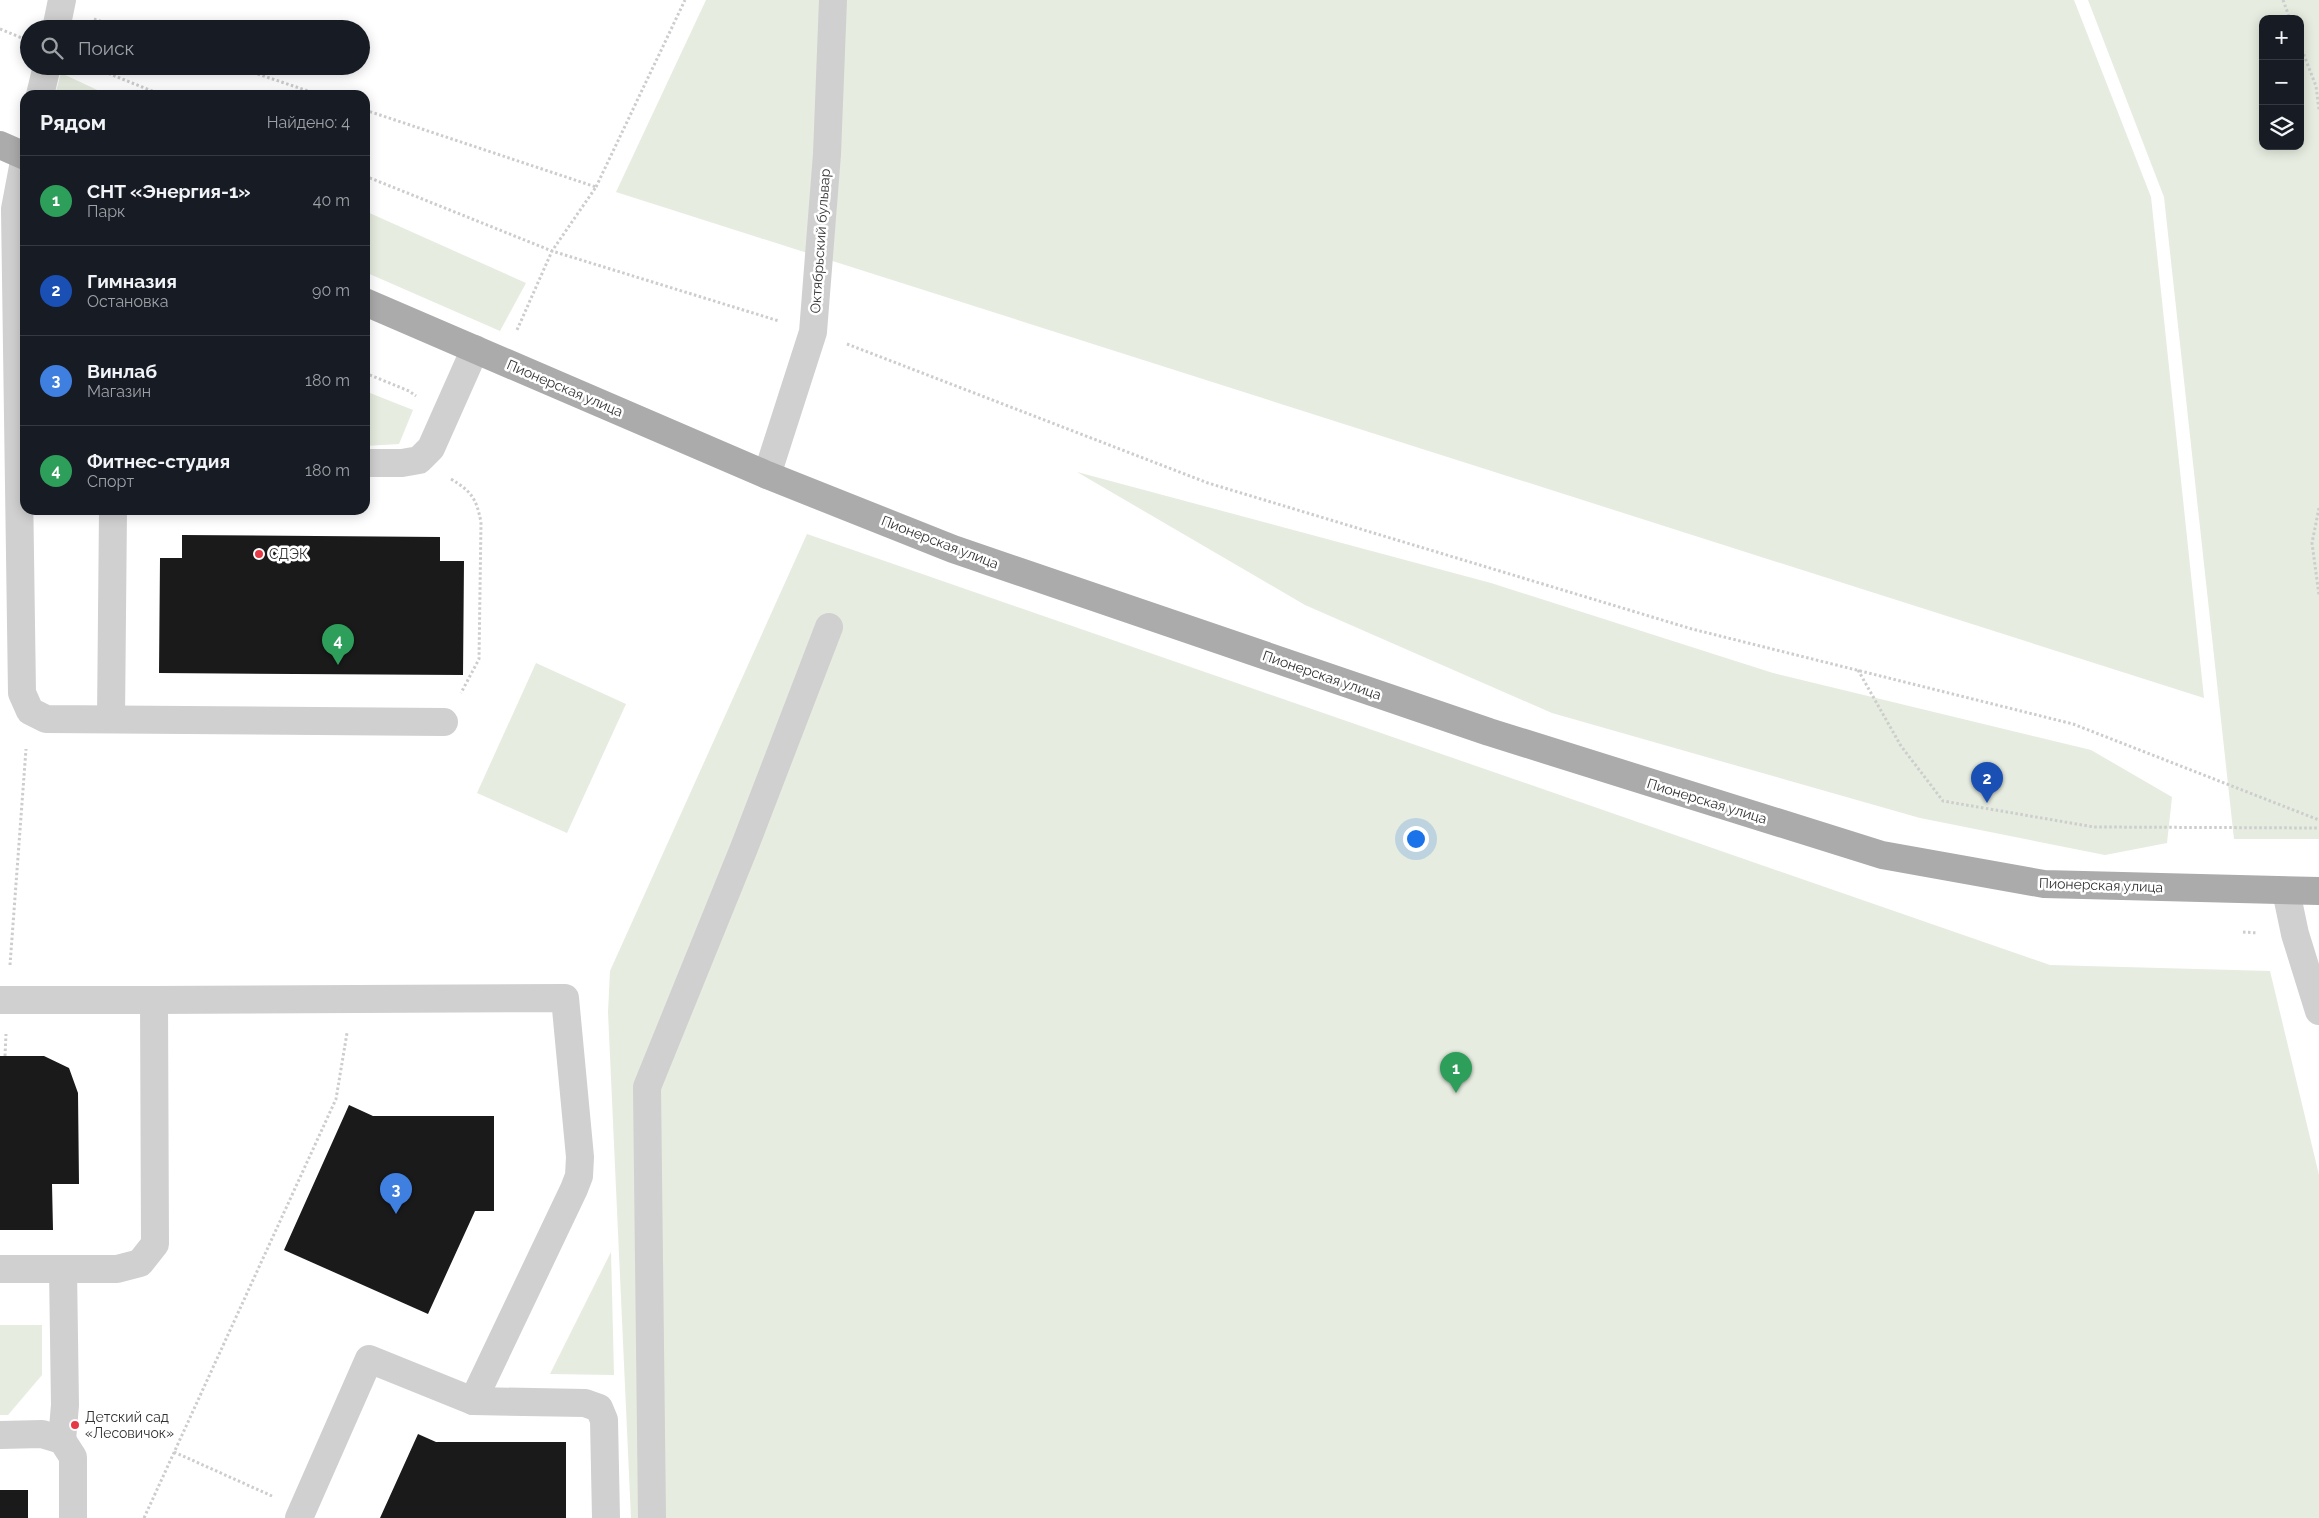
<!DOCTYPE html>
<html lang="ru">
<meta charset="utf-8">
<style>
:root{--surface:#171b24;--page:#242831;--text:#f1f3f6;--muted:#9ea1a6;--line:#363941;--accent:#db2777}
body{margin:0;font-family:Raleway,sans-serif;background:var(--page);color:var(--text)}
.controls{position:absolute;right:15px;top:15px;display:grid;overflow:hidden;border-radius:10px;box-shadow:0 2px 12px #0003}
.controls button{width:45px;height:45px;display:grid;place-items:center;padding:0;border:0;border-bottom:1px solid var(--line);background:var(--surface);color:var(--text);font:25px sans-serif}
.you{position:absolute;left:1415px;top:838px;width:18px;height:18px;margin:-12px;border:4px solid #fff;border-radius:50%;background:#1a73e8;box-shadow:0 0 0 8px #1a73e833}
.badge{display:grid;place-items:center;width:32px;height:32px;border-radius:50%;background:var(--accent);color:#fff;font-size:16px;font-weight:700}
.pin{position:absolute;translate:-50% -41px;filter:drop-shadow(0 1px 2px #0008)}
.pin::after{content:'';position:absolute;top:26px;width:18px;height:15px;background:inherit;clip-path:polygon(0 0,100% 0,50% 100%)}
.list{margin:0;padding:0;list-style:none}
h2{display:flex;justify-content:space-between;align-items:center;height:65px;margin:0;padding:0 20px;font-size:21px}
h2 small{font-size:16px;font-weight:400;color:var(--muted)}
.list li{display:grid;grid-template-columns:32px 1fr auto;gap:15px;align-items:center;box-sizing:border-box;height:90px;padding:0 20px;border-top:1px solid var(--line)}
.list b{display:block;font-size:19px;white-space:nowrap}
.list p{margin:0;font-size:16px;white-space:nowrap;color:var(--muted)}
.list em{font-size:16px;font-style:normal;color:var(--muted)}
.icon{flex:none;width:28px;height:28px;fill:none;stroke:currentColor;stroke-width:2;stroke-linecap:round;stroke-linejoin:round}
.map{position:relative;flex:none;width:2319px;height:1518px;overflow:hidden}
.search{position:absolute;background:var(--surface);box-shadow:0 2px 12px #0003;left:20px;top:20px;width:350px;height:55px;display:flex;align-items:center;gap:12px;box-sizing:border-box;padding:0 18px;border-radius:28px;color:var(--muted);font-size:19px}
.panel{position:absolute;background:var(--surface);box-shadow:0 2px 12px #0003;left:20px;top:90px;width:350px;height:425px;border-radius:15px}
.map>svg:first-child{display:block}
.green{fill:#e6ecdf;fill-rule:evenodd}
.building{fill:#1a1a1a}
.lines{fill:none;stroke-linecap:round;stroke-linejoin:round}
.path{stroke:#cdcdcd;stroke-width:3;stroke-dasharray:2.5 2.5;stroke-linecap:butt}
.minor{stroke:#d0d0d0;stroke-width:28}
.major{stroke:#ababab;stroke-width:28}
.poi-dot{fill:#e63946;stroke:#fff;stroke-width:2}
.labels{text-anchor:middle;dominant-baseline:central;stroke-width:5;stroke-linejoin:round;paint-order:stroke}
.street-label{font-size:14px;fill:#333;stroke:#fff}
.poi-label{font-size:14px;fill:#333;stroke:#fff;text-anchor:start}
</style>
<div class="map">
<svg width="2319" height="1518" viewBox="0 0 2319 1518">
<rect width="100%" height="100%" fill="#fff"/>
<g class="green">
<path d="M706,0h1368l77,197 53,501 -1588,-506z"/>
<path d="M2088,0h231v839h-85l-70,-642zM2263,19h37v127h-37z"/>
<path d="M61,73l47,22h-53z"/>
<path d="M365,211l161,72 -26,48 -135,-59z"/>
<path d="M365,391l48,19 -14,34 -34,2z"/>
<path d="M1077,472l414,111 282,90 318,77 81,47 -5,46 -62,12 -185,-37 -368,-105 -247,-108z"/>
<path d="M807,534l1243,431 220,6 49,204v343h-1688l-23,-506 2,-41z"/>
<path d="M536,663l90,41 -59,129 -90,-40z"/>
<path d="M611,1252l3,123 -64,-1z"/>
<path d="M0,1325h42v50l-34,40h-8z"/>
</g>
<g class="building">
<path d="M182,535l258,2v24h24l-1,114 -304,-2 1,-115h22z"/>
<path d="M0,1056h44l25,12 9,25 1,91h-27l1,46h-53z"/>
<path d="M349,1105l24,11h121v95h-19l-47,103 -144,-64z"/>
<path d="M418,1434l18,8h130v76h-186z"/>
<rect x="0" y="1490" width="28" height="28"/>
</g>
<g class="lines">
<g class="path">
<path d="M2283,0l7,19"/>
<path d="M94,19l28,10"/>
<path d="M0,29l22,9"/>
<path d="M2300,45l16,41 3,24"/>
<path d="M90,66l72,29"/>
<path d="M234,66l86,29"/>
<path d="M365,110l231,77 -44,64 -35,79"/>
<path d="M365,176l187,75 227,70"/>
<path d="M596,187l89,-187"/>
<path d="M847,344l361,139 484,146 381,95 246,96"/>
<path d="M365,373l44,18 7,5"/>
<path d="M451,479c21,13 25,19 30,43l-2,137 -18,34"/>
<path d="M2319,508l-7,35 7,52"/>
<path d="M1858,670l43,76 42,55 151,26 225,1"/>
<path d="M2243,932l15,1"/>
<path d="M10,965l16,-216"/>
<path d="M5,1056l1,-22"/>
<path d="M174,1452l98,44"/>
<path d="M144,1518l192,-419 11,-66"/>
</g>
<g class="minor">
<path d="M56,29l6,-29"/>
<path d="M40,95l7,-29"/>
<path d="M25,156l-10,53 7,484 8,18 16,8 398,3"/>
<path d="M365,463h37l17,-3 12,-12 44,-99"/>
<path d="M767,475l46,-143 14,-178 6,-154"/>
<path d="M111,719l2,-209"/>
<path d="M2286,891l9,43 24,77"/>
<path d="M0,1000h154l1,244 -15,19 -23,6h-117"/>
<path d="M154,1000l411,-2 15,159 -1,19 -5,13 -101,212 -104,-42 -70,159"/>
<path d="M473,1401l112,2 14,5 5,12 2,98"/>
<path d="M0,1435l42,-1 20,6 11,17v61"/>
<path d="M62,1440l3,-35 -2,-136"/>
<path d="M652,1518l-5,-431 97,-239 85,-221"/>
</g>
<g class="major">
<path d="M0,145l25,11"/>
<path d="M365,302l402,173 186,74 536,183 393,123 162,29 275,7"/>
</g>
</g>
<g class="poi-dot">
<circle cx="259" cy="554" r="5"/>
<circle cx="75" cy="1425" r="5"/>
</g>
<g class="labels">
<g class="street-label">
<text transform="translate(820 241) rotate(-86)">Октябрьский бульвар</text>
<text transform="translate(565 388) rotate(23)">Пионерская улица</text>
<text transform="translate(940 542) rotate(21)">Пионерская улица</text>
<text transform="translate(1322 675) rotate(19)">Пионерская улица</text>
<text transform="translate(1707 801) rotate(17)">Пионерская улица</text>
<text transform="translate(2101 885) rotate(2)">Пионерская улица</text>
</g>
<g class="poi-label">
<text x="269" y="554">СДЭК</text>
<text x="85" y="1417">Детский сад<tspan x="85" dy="16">«Лесовичок»</tspan></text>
</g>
</g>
</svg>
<div class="controls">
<button>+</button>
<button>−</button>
<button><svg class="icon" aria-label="layers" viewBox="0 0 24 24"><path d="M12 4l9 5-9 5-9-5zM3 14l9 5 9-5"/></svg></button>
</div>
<div class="you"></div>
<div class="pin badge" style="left:1456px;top:1093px;background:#2e9e5b">1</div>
<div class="pin badge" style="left:1987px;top:803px;background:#1a4fb4">2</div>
<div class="pin badge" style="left:396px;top:1214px;background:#3f7fe0">3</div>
<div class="pin badge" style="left:338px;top:665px;background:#2e9e5b">4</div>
<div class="search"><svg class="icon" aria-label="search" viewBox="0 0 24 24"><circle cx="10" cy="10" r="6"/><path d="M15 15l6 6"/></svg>Поиск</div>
<section class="panel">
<h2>Рядом<small>Найдено: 4</small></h2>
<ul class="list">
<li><span class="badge" style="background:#2e9e5b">1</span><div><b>СНТ «Энергия-1»</b><p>Парк</p></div><em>40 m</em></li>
<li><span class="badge" style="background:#1a4fb4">2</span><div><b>Гимназия</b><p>Остановка</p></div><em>90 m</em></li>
<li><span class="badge" style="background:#3f7fe0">3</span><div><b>Винлаб</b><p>Магазин</p></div><em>180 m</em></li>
<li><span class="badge" style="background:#2e9e5b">4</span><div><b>Фитнес-студия</b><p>Спорт</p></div><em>180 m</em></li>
</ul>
</section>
</div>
